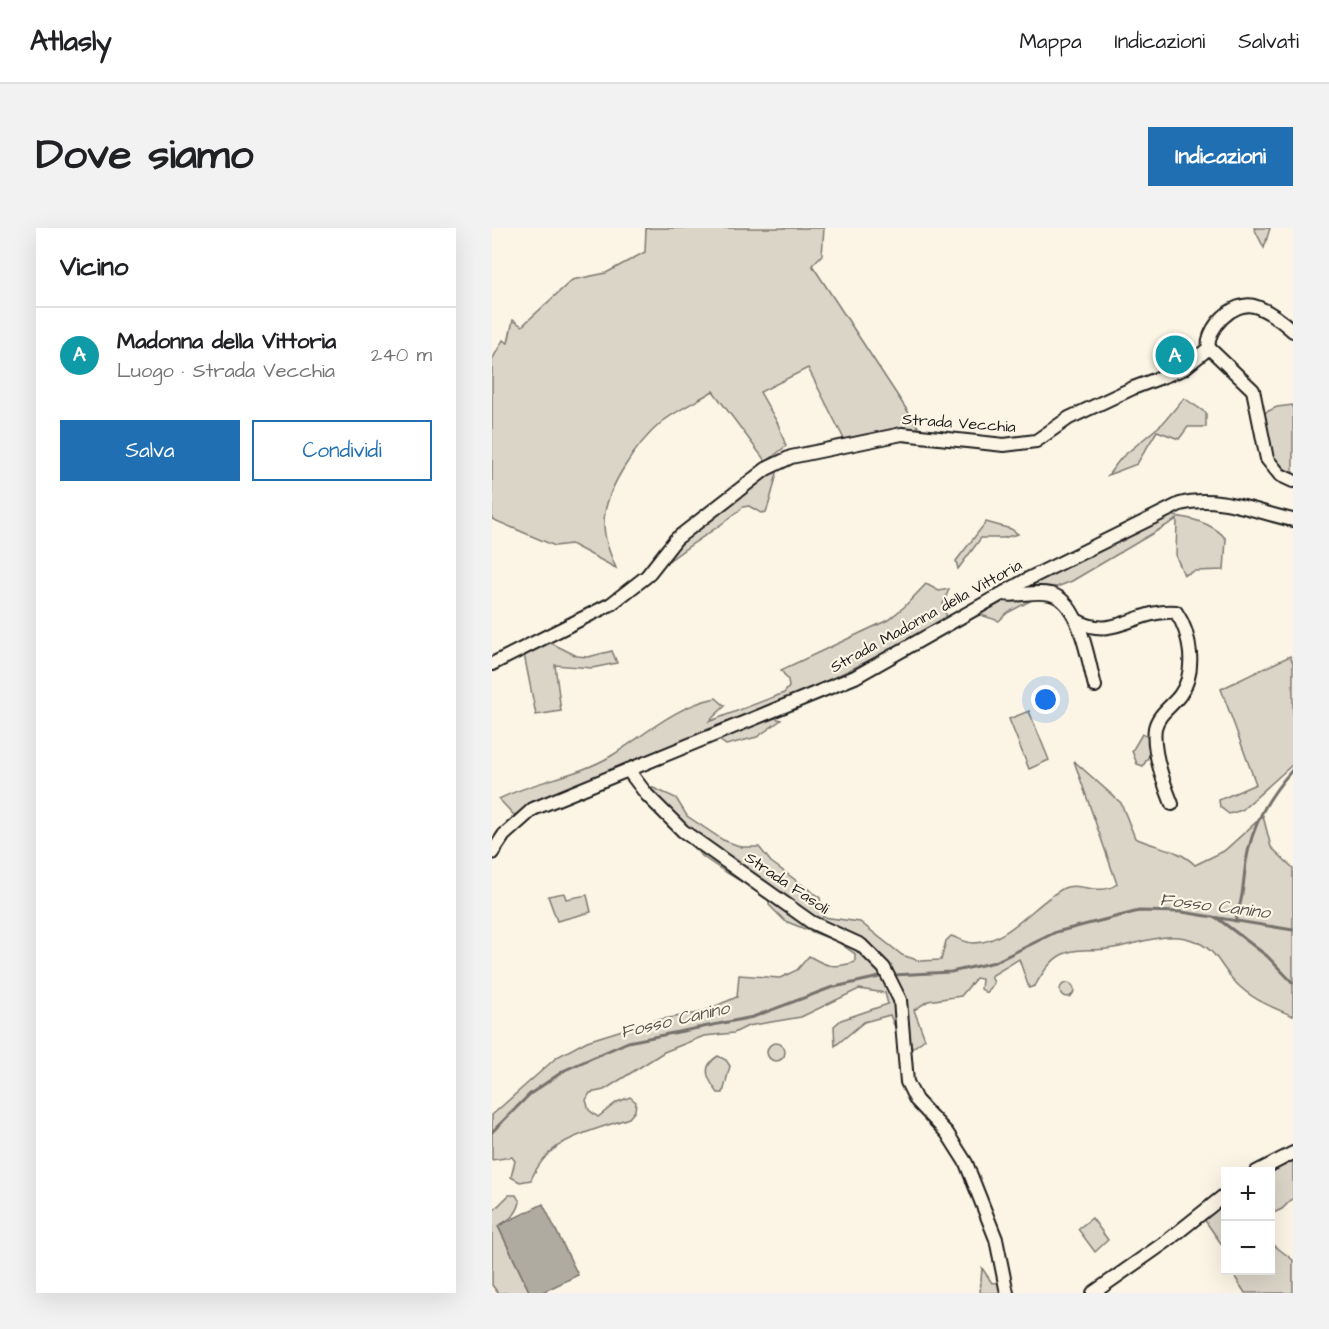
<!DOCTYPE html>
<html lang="it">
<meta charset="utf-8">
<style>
:root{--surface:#fff;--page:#f2f2f2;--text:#202124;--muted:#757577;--line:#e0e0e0;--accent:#1f6fb2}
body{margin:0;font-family:"Architects Daughter",sans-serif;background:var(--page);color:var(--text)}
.controls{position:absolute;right:18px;bottom:18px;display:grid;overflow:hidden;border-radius:0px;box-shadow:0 6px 24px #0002}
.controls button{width:54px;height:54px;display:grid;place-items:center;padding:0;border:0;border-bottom:2px solid var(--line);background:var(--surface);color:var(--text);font:30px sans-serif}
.you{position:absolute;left:554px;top:472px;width:21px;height:21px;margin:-15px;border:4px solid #fff;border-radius:50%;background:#1a73e8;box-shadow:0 0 0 9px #1a73e833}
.badge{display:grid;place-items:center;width:39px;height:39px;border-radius:50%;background:var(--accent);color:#fff;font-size:20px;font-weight:700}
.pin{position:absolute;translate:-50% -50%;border:3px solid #fff;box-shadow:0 2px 6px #0006}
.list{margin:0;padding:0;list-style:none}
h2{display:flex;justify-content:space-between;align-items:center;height:78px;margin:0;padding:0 24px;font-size:26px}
h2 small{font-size:20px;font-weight:400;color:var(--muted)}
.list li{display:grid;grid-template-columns:39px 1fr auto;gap:18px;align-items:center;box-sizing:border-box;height:96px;padding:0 24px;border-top:2px solid var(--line)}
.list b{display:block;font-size:22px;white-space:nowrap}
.list p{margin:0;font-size:20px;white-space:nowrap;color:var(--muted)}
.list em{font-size:20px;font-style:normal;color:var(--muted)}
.actions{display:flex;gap:12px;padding:18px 24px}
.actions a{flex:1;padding:14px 0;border:2px solid var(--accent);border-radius:0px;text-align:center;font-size:21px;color:var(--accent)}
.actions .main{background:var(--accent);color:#fff}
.map{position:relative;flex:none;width:801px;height:1065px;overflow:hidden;border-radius:0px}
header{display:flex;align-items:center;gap:36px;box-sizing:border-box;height:84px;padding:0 30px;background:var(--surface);border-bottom:2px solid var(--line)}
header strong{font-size:28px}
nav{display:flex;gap:33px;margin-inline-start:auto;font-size:21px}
.intro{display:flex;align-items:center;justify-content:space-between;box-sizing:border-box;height:144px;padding:0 36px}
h1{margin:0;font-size:42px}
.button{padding:15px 27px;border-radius:0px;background:var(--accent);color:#fff;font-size:21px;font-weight:700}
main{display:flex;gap:36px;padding:0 36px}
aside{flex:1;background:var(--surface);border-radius:0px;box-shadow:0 6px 24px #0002}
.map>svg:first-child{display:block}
.green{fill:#dbd5c8;stroke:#7c7872;stroke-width:1.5}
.water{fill:#b0aba1;stroke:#75726c;stroke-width:1.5}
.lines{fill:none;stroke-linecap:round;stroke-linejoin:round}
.stream{stroke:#75726c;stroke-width:3}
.minor-casing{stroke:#1c1c1c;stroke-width:16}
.minor{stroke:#fcf5e5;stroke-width:12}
.labels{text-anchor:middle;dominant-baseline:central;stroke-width:4.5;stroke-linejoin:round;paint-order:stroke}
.street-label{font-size:16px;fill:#1c1c1c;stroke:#fcf5e5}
.water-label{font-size:18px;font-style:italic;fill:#575551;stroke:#fcf5e5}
</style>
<header>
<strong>Atlasly</strong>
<nav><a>Mappa</a><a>Indicazioni</a><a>Salvati</a></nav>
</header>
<div class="intro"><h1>Dove siamo</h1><a class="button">Indicazioni</a></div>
<main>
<aside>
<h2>Vicino<small></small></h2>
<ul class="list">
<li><span class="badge" style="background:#0f9aa8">A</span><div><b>Madonna della Vittoria</b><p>Luogo · Strada Vecchia</p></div><em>240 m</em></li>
</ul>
<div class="actions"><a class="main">Salva</a><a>Condividi</a></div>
</aside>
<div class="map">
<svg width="801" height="1065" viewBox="0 0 801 1065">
<rect width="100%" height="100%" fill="#fcf5e5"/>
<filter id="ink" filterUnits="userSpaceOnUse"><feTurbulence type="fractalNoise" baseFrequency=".0167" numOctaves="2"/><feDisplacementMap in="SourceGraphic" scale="12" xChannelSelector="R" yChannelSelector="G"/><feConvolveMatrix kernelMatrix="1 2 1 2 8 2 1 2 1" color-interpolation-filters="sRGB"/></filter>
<g filter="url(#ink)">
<g class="green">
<path d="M154,0h178l-2,27 -10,10 108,165 -75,11 -37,-73 -48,24 18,32 8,22 -20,16 -53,-71c-16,10 -36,19 -51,31 -25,21 -58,68 -58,101 0,16 6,31 12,45l-45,-24 -16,2 -63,-27v-159l11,-20 5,3 5,-23 9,6 50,-46 34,-7 39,-21z"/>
<path d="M762,0h16l-6,20z"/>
<path d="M692,170l22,15v14h-18l-9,12 -22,-8 -20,33 -29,11 13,-17 42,-35z"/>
<path d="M801,177v68c-26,-11 -27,-34 -31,-59l15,-7z"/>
<path d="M286,237c0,7 -9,40 -12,47l-5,1 -12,-7 -6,1c-23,21 -49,34 -73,53l5,-15z"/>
<path d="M671,287c22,1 50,7 63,24l-2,31 -29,1 -11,4 -8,-19 1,-37 -105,62 -15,6 -31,-2z"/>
<path d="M494,294l25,7 7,5 -15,4h-22l-23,31 -2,-8z"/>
<path d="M434,356l13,7 10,-2 -6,15 4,14c-96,57 -199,98 -303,141 -44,18 -87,34 -130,56l-15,-16c35,-18 79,-23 112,-43 34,-21 64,-50 105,-58l9,8 -17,16 76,-29 5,-6 -1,-7 -7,-10 107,-50 16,-13z"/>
<path d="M525,362l21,7 -31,16 -8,8 -18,-6 -12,2z"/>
<path d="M53,412l32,16 11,1 24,-6 5,12 -25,5 -37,-3 6,46 -25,4 -13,-66z"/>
<path d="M798,428l3,7v101l-51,46 -13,4 -9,-7 -1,-7 37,-16 -35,-95z"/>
<path d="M537,483l20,49 -20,9 -20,-50z"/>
<path d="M283,490l6,2 -24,17 -31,8 -7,-5z"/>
<path d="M650,506l10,5 -2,15 -7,12 -6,-2 -5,-13z"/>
<path d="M582,533l47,42 14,35c21,10 43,10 60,27l29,-14 39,-35 8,31 22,21v148c-23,-10 -41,-16 -59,-35 -13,-14 -18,-31 -37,-39 -29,-14 -61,4 -90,7 -13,2 -28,-1 -41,4 -14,4 -25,22 -31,33l-6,2 -10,-29 -28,17 3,7 -7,10 -6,-4 1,-10 -6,-1 -15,18 -33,5 -14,9 11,29 -23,17 -4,-21 -8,-20 -26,7 -29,24 -1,-20 7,-6 47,-16 -3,-11 -26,-4 -58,28 -53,9 -14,7 -30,3 -40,16 -60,38 -14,3 -4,7 3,10 9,7 19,-15 13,-5 6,5 -1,9 -6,7c-41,15 -80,19 -98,62l-11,2 -9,-5 4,-16 -3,-4 -20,3v-45l65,-58 30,-16 64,-20 48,-8 38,-16 2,-22 41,3 17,-8 12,-14c17,10 24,13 46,6v-8l-17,-12 -53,-21 -16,-16v-5c-21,-17 -46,-27 -67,-44 -23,-20 -41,-49 -60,-73l34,15 11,18 36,24 19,7h17l12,15 49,36 3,19 37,5 42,33 18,6 21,-1 5,-19 5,-5c7,2 15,7 22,7 34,1 63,-41 91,-55 15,-7 35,9 53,-4z"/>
<path d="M72,665l2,6 21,-4 4,17 -34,9 -9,-25z"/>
<circle cx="575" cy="762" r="7"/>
<circle cx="284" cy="824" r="9"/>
<path d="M226,828l8,4 4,6 -7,27h-5c-10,-13 -18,-26 0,-37z"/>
<path d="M801,926v44l-11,11 -11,5 -1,-42h-11z"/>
<path d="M17,967h7l4,7c-3,13 -11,18 -22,24l32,67h-32l-6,-8v-73z"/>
<path d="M733,970v51l-21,-30z"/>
<path d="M600,990l16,22 -13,12 -17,-23z"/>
<path d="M779,1015l22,17v33h-48l-12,-19 5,-3 32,-1z"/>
<path d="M490,1040l10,15 8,-1 2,11h-22z"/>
</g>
<path class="water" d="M51,976l35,71 -37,18h-11l-32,-67z"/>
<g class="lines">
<g class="stream">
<path d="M725,690l50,38 26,27"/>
<path d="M743,693c8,-20 8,-38 11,-59 6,-37 22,-65 47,-93"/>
<path d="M401,747l58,-3 44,-10 61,-30 83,-21 43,1 111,18"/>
<path d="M0,904l38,-38 35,-24 63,-28 125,-25 77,-29 54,-12"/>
</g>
<defs>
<g id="minor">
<path d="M717,120l44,42 14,69 13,16 13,6"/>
<path d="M511,366c16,3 31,-4 47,0 30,6 38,67 45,92"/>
<path d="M586,393c36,20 60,-13 98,-9 15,22 21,60 4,83 -8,11 -22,19 -25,33 -3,21 9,56 17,76"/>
<path d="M0,436l119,-60 36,-28 29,-37 90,-70 25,-12 111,-23 102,11 32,-4 33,-23 64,-30 50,-19 26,-21c-4,-19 25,-48 45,-42 12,3 29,16 39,25"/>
<path d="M136,542l19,25 36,36 128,91 50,23 23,23 16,32 7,82 9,18 31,33 19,30 30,76 11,54"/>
<path d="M0,625l12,-18 29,-26 322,-132 173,-98 152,-75c38,-10 76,8 113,16"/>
<path d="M764,944l37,-19"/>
<path d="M601,1065l74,-52 59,-47"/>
</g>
</defs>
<use href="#minor" class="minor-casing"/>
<use href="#minor" class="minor"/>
</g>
</g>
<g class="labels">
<g class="street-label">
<text transform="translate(467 195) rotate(4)">Strada Vecchia</text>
<text transform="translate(434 388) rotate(-29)">Strada Madonna della Vittoria</text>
<text transform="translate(295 655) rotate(34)">Strada Fasoli</text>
</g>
<g class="water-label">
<text transform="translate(723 678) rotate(7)">Fosso Canino</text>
<text transform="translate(183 792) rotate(-13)">Fosso Canino</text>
</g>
</g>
</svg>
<div class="controls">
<button>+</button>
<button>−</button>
</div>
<div class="you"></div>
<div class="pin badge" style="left:683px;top:127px;background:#0f9aa8">A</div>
</div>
</main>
